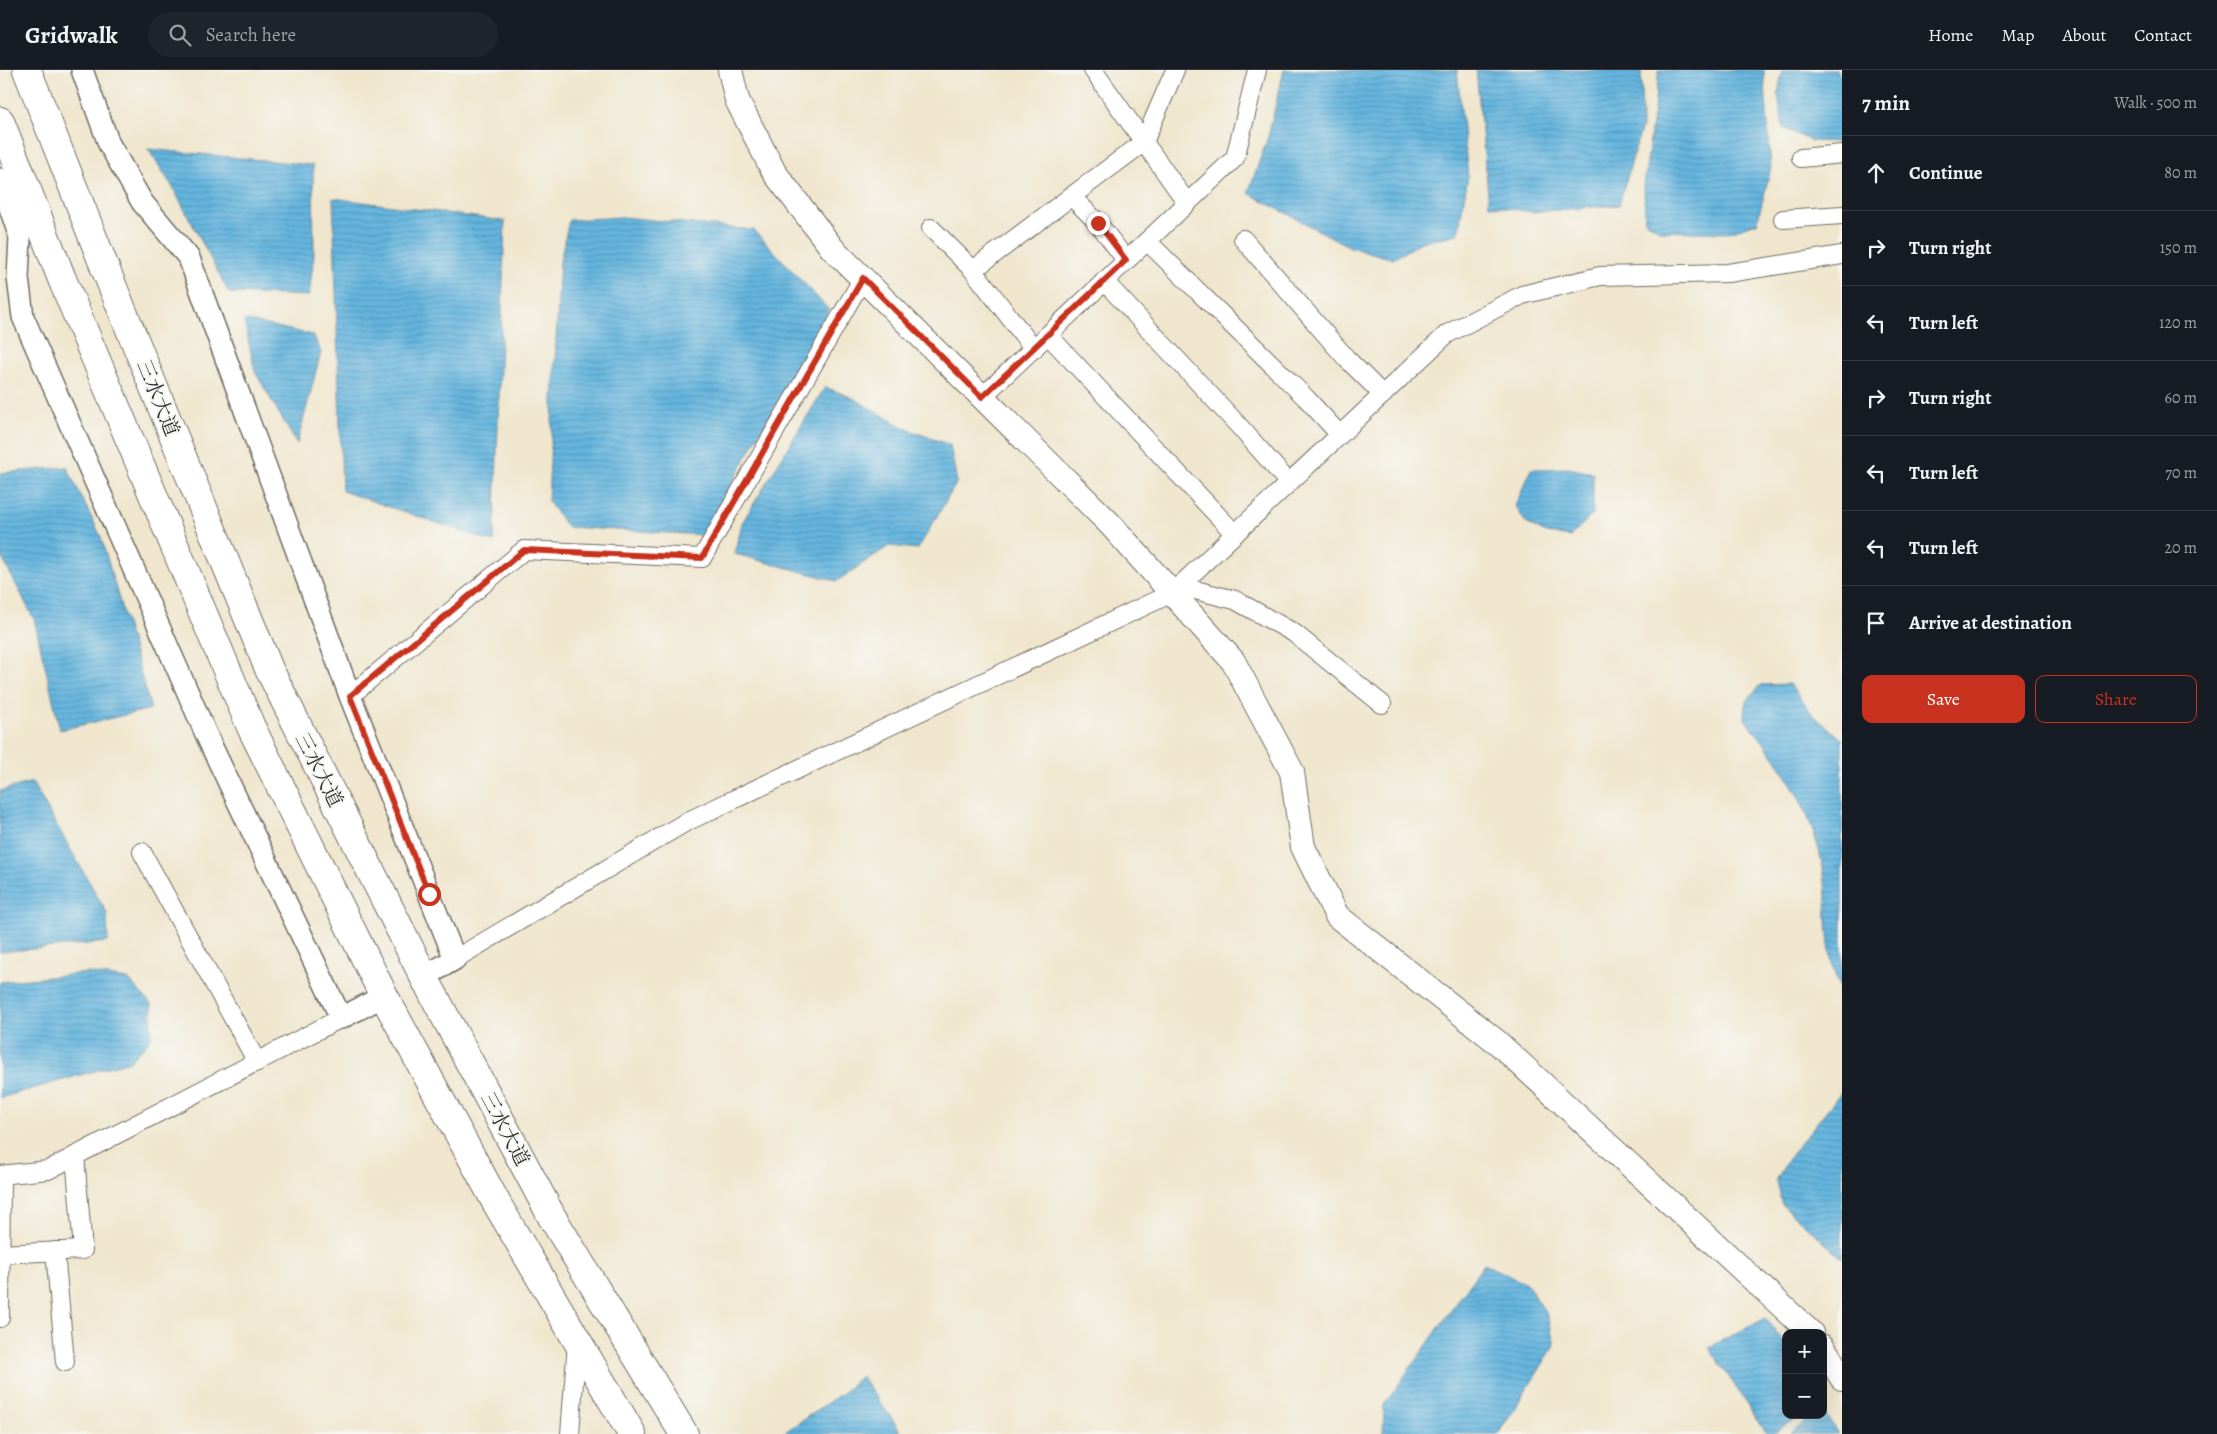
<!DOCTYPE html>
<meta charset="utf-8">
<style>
:root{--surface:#171b24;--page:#20242c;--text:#f1f3f6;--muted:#9ea1a6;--line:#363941;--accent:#c8321e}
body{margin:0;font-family:Alegreya,"Noto Serif SC",serif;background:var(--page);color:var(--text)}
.controls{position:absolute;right:15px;bottom:15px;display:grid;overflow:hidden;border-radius:10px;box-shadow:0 5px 20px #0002}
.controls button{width:45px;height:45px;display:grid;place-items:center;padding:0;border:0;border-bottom:1px solid var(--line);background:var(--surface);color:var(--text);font:25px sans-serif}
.stop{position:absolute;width:15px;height:15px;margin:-11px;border:4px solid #c8321e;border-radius:50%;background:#fff}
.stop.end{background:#c8321e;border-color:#fff;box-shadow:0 1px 5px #0008}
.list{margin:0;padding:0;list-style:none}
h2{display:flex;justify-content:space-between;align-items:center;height:65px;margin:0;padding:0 20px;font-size:21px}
h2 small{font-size:16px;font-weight:400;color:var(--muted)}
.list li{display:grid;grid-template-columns:32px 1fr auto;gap:15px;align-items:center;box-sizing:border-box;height:75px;padding:0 20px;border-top:1px solid var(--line)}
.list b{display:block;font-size:19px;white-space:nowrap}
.list em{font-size:16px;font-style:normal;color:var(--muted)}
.actions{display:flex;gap:10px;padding:15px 20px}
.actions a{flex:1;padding:11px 0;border:1px solid var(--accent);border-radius:10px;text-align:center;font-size:18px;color:var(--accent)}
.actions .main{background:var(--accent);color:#fff}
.icon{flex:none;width:28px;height:28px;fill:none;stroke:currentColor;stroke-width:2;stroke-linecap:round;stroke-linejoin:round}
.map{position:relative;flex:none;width:1842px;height:1364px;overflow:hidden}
header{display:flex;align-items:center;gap:30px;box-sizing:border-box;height:70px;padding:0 25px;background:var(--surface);border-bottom:1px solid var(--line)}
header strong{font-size:24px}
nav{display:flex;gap:28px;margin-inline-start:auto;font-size:18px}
.search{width:350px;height:45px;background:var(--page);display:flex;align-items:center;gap:12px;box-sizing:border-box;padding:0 18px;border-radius:28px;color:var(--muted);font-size:19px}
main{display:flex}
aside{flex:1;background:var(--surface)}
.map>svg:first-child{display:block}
.water{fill:url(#water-rules);stroke:#487085}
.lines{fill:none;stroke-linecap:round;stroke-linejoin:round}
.minor-casing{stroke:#706c64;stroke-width:20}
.tertiary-casing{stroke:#706c64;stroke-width:24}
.secondary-casing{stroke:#706c64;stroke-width:26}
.trunk-casing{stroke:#706c64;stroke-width:30}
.minor{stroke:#fff;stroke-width:18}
.tertiary{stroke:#fff;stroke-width:21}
.secondary{stroke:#fff;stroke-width:24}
.trunk{stroke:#fff;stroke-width:28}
.route{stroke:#c8321e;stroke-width:6}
.labels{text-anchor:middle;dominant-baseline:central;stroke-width:4;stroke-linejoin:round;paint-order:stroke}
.street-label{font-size:20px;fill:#2b2b2b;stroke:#f6f6f2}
</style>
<header>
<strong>Gridwalk</strong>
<div class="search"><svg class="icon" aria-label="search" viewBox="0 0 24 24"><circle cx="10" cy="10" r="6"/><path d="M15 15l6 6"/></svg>Search here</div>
<nav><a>Home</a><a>Map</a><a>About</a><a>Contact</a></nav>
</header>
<main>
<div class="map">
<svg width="1842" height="1364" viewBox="0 0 1842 1364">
<defs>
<pattern id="water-rules" width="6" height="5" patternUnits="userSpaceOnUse" patternTransform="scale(1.25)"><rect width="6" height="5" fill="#64b5df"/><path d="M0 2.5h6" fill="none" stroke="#5393b5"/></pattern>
</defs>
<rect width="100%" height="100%" fill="#f6f6f2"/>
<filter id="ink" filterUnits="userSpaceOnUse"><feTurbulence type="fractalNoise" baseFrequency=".02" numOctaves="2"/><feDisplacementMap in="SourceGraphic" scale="10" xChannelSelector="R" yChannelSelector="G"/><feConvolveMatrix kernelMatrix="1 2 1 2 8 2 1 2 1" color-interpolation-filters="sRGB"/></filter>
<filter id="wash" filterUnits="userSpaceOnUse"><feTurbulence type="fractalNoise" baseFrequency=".0096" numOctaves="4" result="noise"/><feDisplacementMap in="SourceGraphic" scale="20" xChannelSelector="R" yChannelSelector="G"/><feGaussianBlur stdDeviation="1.12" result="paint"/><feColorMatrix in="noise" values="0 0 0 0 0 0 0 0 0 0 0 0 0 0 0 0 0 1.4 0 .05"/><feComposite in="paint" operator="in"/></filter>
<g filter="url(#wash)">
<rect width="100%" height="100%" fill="#f0e6cd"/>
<g class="water">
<path d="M1284,0h173l11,106 -10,58 -37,8 -28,17 -43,-12 -102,-54 20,-56z"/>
<path d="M1476,0h165l1,56 -23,79 -86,7 -44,-7z"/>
<path d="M1659,0h105l7,98 -14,55 -31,10 -65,-2 -16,-10 -1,-36z"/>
<path d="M1782,0h54l6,8v64l-30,-1 -29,-13 -5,-33z"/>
<path d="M148,79l165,16 1,90 -5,41 -80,-3 -57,-107z"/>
<path d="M333,128l172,23 -11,321 -152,-51z"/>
<path d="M622,147l132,13 75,80 -126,225 -136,-8 -19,-26 12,-240 9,-41z"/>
<path d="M244,250l69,15 8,17 -24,92 -42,-72z"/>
<path d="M825,317l28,11 51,30 46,17 7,37 -39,67 -29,-3 -52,35 -102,-27 7,-31z"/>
<path d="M67,397l34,70 50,172 -91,21 -26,-111 -34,-65v-81z"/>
<path d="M1568,398l25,5v41l-23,23 -24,-4 -20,-10 -11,-17 16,-37z"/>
<path d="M1789,614l25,32 28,23v252c-17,-31 -14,-75 -17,-109 -7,-62 -41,-117 -80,-163l1,-18 15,-16z"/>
<path d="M32,712l75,131 1,29 -108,10v-161z"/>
<path d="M87,903l41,6 24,26 -1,34 -21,22 -130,37v-116z"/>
<path d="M1842,1021v167l-60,-53 -6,-24 12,-22z"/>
<path d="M1484,1194l43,20 19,29 9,32 -57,89h-115l1,-29z"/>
<path d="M1766,1248l20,27v70h17l-32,19h-4l-58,-87z"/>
<path d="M861,1306l36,50 4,8h-119l63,-43z"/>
<path d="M1823,1339l15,25h-47l23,-19h9z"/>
</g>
</g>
<g filter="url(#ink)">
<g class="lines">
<defs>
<g id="minor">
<path d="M1093,0l94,133"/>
<path d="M1801,88l41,-4"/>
<path d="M1071,126l27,27 28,37"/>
<path d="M1783,149l59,-4"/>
<path d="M931,158l42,42 61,79"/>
<path d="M1243,169l103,119 37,37"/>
<path d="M1147,171l159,157 34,37"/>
<path d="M973,200l171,-128 31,-72"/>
<path d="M1104,211l135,145 50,57"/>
<path d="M1048,265l187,199"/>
<path d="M982,327l253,-239 22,-88"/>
<path d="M1179,516l56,14 59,33 88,71"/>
<path d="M350,626l174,-146 178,8 161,-280"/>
<path d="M142,782l115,210"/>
<path d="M455,889l231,-137 486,-229 275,-259 75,-39 78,-19 128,-3 114,-18"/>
<path d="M0,1105l48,-5 293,-152"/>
<path d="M55,1181l10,111"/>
<path d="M0,1184l83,-4 -8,-94"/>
<path d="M0,1248l1,-143"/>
<path d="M570,1364l7,-92"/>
</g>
<g id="tertiary">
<path d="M82,0l27,74 33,58 47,56 161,438 105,263 -31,18"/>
<path d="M0,109l20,58 -2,41 5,39 187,426 131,275 43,-22"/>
</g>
<g id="secondary">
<path d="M730,0l7,30 37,72 58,76 278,276 123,137 59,111 11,75 34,69 160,126 314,291"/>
<path d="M1823,1277l19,31"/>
</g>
<g id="trunk">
<path d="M27,0l78,198 164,401 155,308 128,240 132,217"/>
<path d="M0,51l62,158 189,448 133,269 113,208 135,230"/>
</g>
</defs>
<use href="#minor" class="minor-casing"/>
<use href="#tertiary" class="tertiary-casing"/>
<use href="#secondary" class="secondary-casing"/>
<use href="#trunk" class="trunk-casing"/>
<use href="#minor" class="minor"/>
<use href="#tertiary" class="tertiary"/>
<use href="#secondary" class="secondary"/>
<use href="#trunk" class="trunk"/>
</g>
</g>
<g class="lines" filter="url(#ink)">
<path class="route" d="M429,824l-79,-198 174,-146 178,8 161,-280 119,119 144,-137 -28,-37"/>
</g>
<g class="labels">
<g class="street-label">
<text transform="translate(158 328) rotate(68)">三水大道</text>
<text transform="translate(319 700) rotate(63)">三水大道</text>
<text transform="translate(505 1059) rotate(62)">三水大道</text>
</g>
</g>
</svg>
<div class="controls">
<button>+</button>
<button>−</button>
</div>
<div class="stop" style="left:429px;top:824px"></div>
<div class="stop end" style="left:1098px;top:153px"></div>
</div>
<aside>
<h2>7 min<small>Walk · 500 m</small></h2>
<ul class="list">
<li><svg class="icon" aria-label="ahead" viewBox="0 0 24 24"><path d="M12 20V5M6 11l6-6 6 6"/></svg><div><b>Continue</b></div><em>80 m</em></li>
<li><svg class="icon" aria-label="right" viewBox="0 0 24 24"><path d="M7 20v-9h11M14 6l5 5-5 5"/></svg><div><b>Turn right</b></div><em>150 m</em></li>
<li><svg class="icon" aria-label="left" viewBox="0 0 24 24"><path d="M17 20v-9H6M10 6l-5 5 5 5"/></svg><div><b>Turn left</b></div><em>120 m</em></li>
<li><svg class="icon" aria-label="right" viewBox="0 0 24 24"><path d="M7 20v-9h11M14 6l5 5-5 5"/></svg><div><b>Turn right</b></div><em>60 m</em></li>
<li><svg class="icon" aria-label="left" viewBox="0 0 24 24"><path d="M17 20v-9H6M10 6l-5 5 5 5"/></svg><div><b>Turn left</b></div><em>70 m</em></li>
<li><svg class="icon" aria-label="left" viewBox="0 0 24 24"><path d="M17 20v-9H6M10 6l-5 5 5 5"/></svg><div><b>Turn left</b></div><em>20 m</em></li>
<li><svg class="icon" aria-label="arrive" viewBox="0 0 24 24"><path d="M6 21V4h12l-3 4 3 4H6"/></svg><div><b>Arrive at destination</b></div></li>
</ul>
<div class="actions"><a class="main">Save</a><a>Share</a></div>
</aside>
</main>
